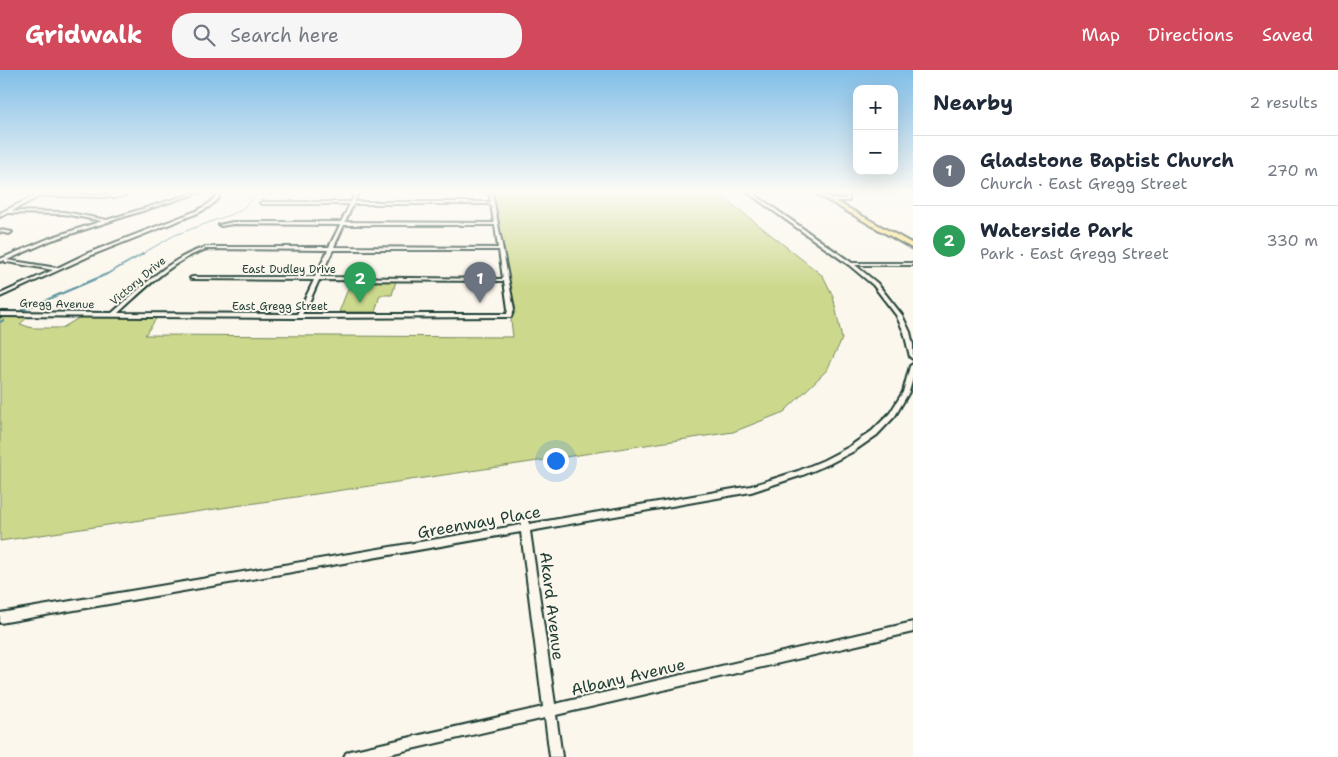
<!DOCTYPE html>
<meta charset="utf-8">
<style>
:root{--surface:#fff;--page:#f6f6f7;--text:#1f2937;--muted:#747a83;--line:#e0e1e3;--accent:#d1495b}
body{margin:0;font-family:"Shantell Sans",sans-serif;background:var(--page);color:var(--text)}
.controls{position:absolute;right:15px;top:15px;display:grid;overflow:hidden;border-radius:10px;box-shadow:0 5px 20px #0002}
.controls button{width:45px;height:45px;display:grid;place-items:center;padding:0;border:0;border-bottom:1px solid var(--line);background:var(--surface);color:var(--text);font:25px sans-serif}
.you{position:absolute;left:555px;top:390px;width:18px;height:18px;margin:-12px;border:4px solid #fff;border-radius:50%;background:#1a73e8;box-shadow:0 0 0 8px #1a73e833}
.badge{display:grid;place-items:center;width:32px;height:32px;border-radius:50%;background:var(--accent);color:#fff;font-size:16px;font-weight:700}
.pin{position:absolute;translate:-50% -41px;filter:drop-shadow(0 1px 2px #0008)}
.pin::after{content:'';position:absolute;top:26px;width:18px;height:15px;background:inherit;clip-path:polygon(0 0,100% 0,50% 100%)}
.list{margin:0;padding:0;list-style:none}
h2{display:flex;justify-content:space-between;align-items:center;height:65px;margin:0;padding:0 20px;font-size:21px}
h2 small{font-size:16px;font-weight:400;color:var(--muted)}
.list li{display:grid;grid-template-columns:32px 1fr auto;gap:15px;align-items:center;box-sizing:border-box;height:70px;padding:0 20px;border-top:1px solid var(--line)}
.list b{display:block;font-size:19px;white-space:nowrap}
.list p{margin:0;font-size:16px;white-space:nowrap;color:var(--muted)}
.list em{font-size:16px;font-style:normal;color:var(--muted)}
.icon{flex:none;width:28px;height:28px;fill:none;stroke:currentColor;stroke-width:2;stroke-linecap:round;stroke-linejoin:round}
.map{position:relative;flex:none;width:913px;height:687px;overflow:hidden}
header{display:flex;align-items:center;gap:30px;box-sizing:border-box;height:70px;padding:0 25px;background:var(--accent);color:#fff}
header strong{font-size:24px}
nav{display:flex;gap:28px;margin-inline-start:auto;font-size:18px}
.search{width:350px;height:45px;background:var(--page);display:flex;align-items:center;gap:12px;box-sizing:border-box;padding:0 18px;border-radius:20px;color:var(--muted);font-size:19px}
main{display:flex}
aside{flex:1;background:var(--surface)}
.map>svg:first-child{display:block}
.green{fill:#ccd88c;stroke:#768a60}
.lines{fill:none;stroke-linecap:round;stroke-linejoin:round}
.stream-far1{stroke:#5d93a0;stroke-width:1}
.stream{stroke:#5d93a0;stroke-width:2}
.street-casing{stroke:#1f3d34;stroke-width:4}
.secondary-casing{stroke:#1f3d34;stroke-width:4}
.primary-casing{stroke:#1f3d34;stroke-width:4}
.street{fill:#fbf7ec;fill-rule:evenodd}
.secondary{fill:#fbf7ec;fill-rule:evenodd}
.primary{fill:#fbe180;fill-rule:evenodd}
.labels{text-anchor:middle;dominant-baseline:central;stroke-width:4;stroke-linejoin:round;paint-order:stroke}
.far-street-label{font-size:11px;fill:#1f3d34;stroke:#fbf7ec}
.near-street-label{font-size:16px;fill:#1f3d34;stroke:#fbf7ec}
</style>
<header>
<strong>Gridwalk</strong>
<div class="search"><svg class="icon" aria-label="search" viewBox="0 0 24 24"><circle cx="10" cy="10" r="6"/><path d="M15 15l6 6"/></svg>Search here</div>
<nav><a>Map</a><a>Directions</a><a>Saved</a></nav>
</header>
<main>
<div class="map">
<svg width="913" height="687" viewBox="0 0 913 687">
<rect width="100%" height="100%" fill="#fbf7ec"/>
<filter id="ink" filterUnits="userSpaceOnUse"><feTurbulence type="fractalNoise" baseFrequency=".02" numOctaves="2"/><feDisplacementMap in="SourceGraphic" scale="10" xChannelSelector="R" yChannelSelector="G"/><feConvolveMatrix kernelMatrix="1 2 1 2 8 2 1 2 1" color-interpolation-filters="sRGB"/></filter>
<g filter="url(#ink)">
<g class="green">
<path d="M491,122h226l106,84 10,20 9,43 -15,31 -43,42 -51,20 -733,109v-226l29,1 -9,8 12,4h30l20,-12h76l-13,19 368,2 -2,-16 2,-14 -20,-113z"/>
<path d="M351,211h45l-4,14h-12l-5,17h-36z"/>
</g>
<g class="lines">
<path class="stream-far1" d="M140,185l35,-20 65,-24 19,-19"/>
<g class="stream">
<path d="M23,240l84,-36 36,-20"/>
<path d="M0,252l4,-2"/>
</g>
<defs>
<g id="street">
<path d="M197,122h4l-149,48 -45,20 50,8 31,-15 108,-42 11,-6 9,-8v-5h3v6l-10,9 -11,6 -106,42 -92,42v-3l53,-24 -46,-8h-2v-2l-5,2v-3l50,-21 52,-17 -38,-7 -57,-1 -2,-1 1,-1 58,1 43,8z"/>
<path d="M356,122h3l-5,10h137l-2,-10h3l22,117 -3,8 -213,1 -298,-2v-4l112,1c29,-25 57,-55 94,-66h123l11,-22 -107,-1 -12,2 -2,-1 14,-3h108l9,-18h-88l-2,-1 2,-1h89zM353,134h138l3,19 -149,-1zM344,155h151l3,23 -164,-1zM206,179l122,1 -13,27h-123l-2,1 2,1 122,1 -13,27 -4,7 -179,-1c27,-24 53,-52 88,-64zM333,180h166l4,29 -183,-2zM319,210l185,1 4,28 -1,5h-205l5,-7z"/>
<path d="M747,122h4l101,71h61v2h-58l22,18 25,32 8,17 3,13v14l-3,-2 -6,-25 -8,-17 -23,-30 -24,-20z"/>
<path d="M845,122h4v9h-18l-2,-1 2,-1h15z"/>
<path d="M40,124l74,1 3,-1 9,1 -13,3 -2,-1 -72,-1z"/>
<path d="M0,160l12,2 -3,2 -9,-2z"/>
<path d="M913,294v14l-4,14 -14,24 -18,19 -23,16 -25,13 -26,11 -52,17 -221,39 25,173 358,-82v10l-357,83 6,42h-12l-5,-39 -168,39h-33l2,-4 4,-2 193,-44 -22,-175 -521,91v-10l521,-88 -1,-7 1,-2 3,-1 3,1 2,8 222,-38 47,-15 26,-11 25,-13 23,-16 18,-18 13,-21 7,-26z"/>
</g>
<path id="secondary" d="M43,122h5l-48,25v-4z"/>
<path id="primary" d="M813,122h6l94,52v5z"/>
</defs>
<use href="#street" class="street-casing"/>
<use href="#secondary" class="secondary-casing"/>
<use href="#primary" class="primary-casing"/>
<use href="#street" class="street"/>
<use href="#secondary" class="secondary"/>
<use href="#primary" class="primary"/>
</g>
</g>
<linearGradient id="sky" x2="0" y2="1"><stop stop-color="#81bee8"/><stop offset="0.56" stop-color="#fdfbf6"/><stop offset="1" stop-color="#fdfbf6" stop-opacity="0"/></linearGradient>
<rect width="913" height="218" fill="url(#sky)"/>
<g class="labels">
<g class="far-street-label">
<text x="289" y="199">East Dudley Drive</text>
<text transform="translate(138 211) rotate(-40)">Victory Drive</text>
<text transform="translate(57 234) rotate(1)">Gregg Avenue</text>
<text x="280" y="236">East Gregg Street</text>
</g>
<g class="near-street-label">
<text transform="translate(479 452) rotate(-10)">Greenway Place</text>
<text transform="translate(552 536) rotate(83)">Akard Avenue</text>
<text transform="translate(628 607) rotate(-13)">Albany Avenue</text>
</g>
</g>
</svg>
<div class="controls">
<button>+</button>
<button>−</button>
</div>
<div class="you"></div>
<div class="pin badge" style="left:480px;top:233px;background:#6b7280">1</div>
<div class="pin badge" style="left:360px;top:233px;background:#2e9e5b">2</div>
</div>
<aside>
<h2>Nearby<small>2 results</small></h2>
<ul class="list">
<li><span class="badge" style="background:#6b7280">1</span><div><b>Gladstone Baptist Church</b><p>Church · East Gregg Street</p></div><em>270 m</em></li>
<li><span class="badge" style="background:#2e9e5b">2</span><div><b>Waterside Park</b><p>Park · East Gregg Street</p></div><em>330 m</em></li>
</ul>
</aside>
</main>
